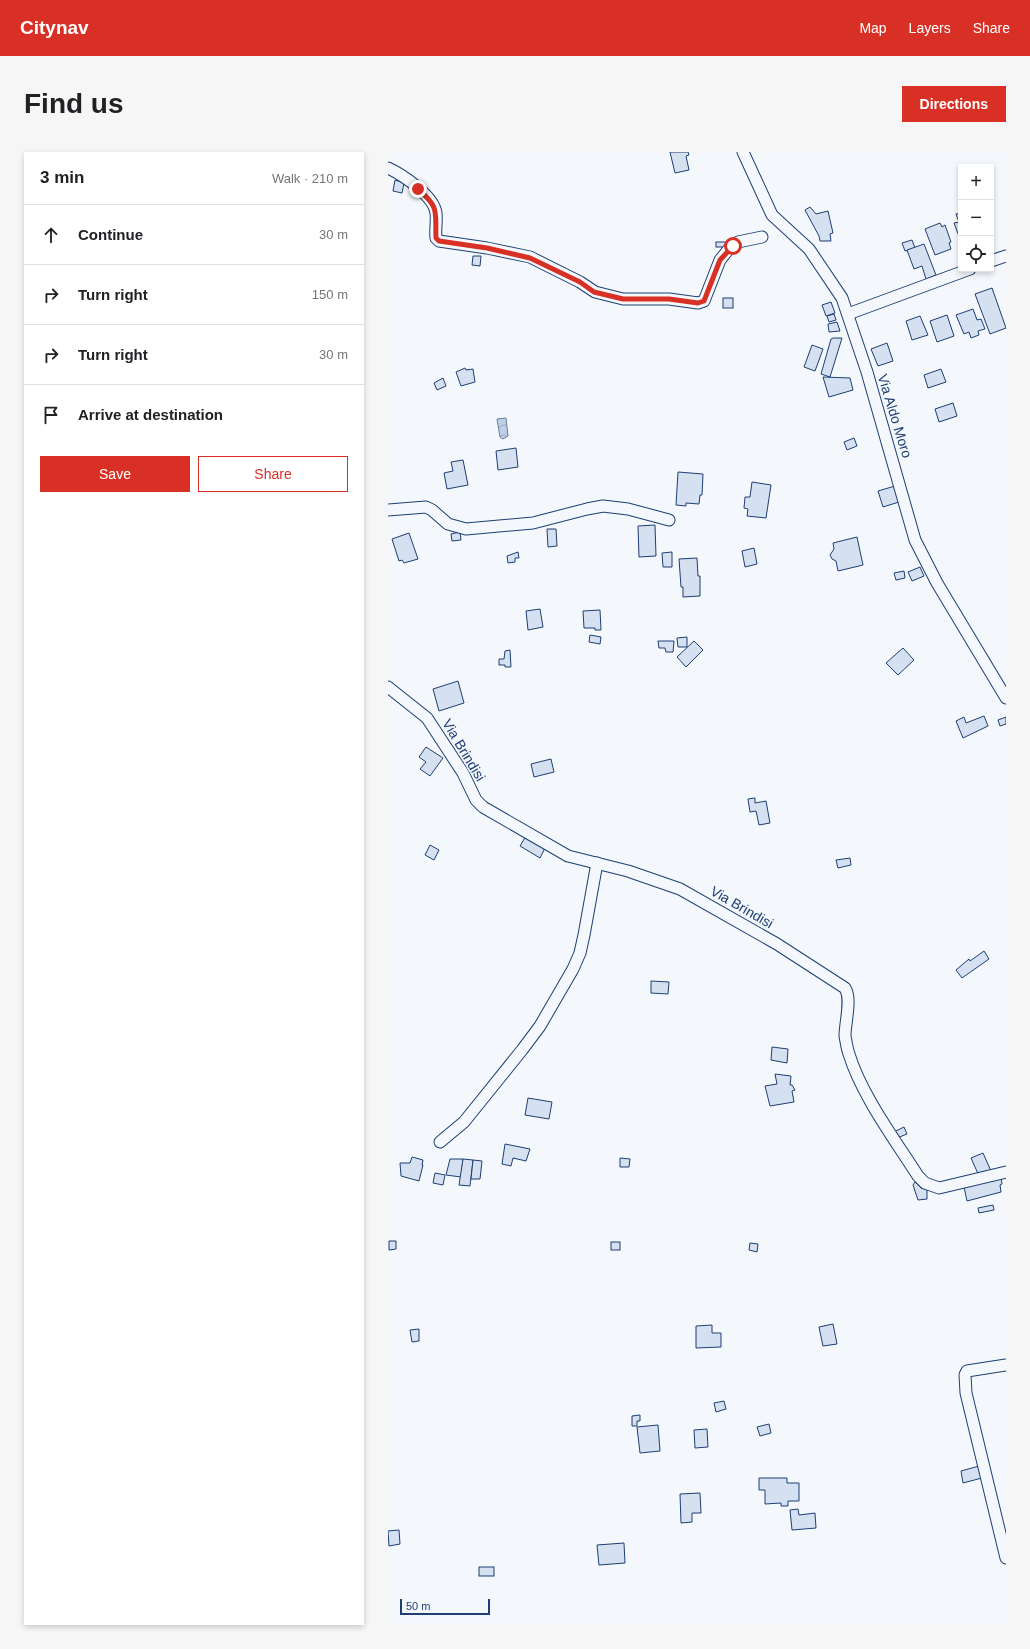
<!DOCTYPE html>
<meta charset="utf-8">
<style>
:root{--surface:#fff;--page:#f6f6f6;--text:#202124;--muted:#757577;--line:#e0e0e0;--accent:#d93025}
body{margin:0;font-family:Helvetica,sans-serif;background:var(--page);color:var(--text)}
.controls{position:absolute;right:12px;top:12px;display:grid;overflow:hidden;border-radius:0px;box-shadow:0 2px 6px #0003}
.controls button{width:36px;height:36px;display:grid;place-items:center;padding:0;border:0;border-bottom:1px solid var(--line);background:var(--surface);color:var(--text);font:20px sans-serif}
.scale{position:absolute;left:12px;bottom:10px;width:90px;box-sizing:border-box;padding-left:4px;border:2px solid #1d3f73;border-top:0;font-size:11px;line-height:14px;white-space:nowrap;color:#1d3f73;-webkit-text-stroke:3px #f4f7fb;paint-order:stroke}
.stop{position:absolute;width:12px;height:12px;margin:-9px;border:3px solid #d93025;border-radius:50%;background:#fff}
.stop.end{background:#d93025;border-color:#fff;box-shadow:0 1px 4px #0008}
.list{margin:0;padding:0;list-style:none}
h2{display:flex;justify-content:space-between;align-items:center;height:52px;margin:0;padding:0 16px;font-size:17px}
h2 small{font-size:13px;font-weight:400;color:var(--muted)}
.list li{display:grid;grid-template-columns:26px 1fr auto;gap:12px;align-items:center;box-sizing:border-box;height:60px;padding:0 16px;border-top:1px solid var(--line)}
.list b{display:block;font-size:15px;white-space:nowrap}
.list em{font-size:13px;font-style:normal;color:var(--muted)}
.actions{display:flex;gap:8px;padding:12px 16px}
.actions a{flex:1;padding:9px 0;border:1px solid var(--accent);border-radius:0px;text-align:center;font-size:14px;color:var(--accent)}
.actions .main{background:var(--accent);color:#fff}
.icon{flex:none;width:22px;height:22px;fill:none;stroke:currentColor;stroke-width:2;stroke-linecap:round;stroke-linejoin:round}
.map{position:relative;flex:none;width:618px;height:1473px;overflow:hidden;border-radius:0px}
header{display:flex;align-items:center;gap:24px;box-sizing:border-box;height:56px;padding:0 20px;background:var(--accent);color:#fff}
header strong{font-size:19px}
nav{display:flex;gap:22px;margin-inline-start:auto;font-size:14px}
.intro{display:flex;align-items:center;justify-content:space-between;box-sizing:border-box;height:96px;padding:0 24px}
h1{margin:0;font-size:28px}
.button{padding:10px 18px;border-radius:0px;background:var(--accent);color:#fff;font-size:14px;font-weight:700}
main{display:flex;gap:24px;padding:0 24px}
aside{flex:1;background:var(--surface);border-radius:0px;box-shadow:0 2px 6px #0003}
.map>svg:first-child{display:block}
.water{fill:url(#water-waves);stroke:#687fa3}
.building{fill:#d5e0f0;stroke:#1d3f73}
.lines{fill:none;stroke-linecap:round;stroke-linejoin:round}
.street-casing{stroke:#1d3f73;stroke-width:13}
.street{stroke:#f4f7fb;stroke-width:11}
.route{stroke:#d93025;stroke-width:5}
.labels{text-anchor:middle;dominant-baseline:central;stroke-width:3;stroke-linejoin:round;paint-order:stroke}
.street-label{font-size:14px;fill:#1d3f73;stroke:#f4f7fb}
</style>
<header>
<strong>Citynav</strong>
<nav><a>Map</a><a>Layers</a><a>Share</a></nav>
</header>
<div class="intro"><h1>Find us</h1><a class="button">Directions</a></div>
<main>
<aside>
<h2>3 min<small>Walk · 210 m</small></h2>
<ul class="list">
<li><svg class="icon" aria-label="ahead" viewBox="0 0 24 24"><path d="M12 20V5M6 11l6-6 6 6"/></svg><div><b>Continue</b></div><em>30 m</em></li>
<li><svg class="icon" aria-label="right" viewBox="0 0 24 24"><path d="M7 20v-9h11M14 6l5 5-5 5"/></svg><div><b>Turn right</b></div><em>150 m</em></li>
<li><svg class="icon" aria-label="right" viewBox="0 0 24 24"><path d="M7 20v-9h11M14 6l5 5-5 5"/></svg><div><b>Turn right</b></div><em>30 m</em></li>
<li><svg class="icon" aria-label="arrive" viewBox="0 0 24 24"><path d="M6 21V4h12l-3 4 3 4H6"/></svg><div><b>Arrive at destination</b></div></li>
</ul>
<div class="actions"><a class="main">Save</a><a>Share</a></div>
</aside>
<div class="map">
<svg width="618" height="1473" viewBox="0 0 618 1473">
<defs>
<pattern id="water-waves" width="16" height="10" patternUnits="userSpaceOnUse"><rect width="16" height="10" fill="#bed0e5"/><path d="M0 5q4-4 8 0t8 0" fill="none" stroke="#9aaabe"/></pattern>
</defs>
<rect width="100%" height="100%" fill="#f4f7fb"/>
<path class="water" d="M118,266l2,18 -5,3 -3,-2 -3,-18z"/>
<g class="building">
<path d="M282,0h18l1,3 -3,1 3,14 -14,3z"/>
<path d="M7,28l9,3 -2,10 -9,-2z"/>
<path d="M422,55l6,7 12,-3 5,22 -3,1 1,7h-11l-1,-5 -14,-26z"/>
<path d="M573,61v25l-1,1 -6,-16 5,-1 -3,-8z"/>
<path d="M552,71l2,4 3,-2 6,17 -2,1 2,6 -16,6 -10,-26z"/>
<path d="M524,88l3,8 -10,3 -3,-8z"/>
<rect x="328" y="90" width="11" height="5"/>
<path d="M536,92l12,31 -10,4 -4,-13 -8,3 -7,-19z"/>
<path d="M85,104h8l-1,10 -8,-1z"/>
<path d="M604,136l14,40 -16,6 -15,-40z"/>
<rect x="335" y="146" width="10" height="10"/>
<path d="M443,150l4,11 -9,3 -4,-11z"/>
<path d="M585,157l4,11 4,-1 4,10 -7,2 1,4 -8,3 -2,-6 -5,2 -8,-19z"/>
<path d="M446,162l2,6 -7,2 -2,-6z"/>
<path d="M559,163l7,21 -17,6 -7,-21z"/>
<path d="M532,164l8,19 -16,5 -6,-19z"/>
<path d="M449,170l3,9 -11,1 -1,-8z"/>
<path d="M445,186h9l-12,39 -9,-3 10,-35z"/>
<path d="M499,191l6,18 -15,5 -7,-17z"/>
<path d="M424,193l11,4 -8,22 -11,-4z"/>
<path d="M77,216l1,2 7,-1 2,13 -14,4 -5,-14z"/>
<path d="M553,217l5,13 -18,6 -4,-13z"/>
<path d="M435,225l27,1 3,12 -24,7z"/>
<path d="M55,226l3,8 -9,4 -3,-7z"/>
<path d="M565,251l4,13 -18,6 -4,-13z"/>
<path d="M466,286l3,8 -10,4 -3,-8z"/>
<path d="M128,296l2,19 -20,3 -2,-19z"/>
<path d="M75,308l5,25 -21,4 -3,-16 9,-2 -2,-9z"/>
<path d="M290,320l25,2 -1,21h-2l-1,9 -13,-1v3l-10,-1z"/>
<path d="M364,330l19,3 -5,33 -19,-2 1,-7 -4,-1 1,-11h5z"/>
<path d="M507,334l4,16 -16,5 -5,-16z"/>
<path d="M267,373l1,31 -17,1 -1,-31z"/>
<path d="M159,377h9l1,17 -9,1z"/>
<path d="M72,380l1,8 -9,1 -1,-7z"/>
<path d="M21,381l9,26 -14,4 -2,-3 -3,1 -7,-22z"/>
<path d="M469,385l6,28 -25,6 -2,-10 -4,-2 -2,-4 4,-6 -1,-6z"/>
<path d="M366,396l3,16 -12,3 -3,-16z"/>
<path d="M130,400l1,6h-4v4l-7,1 -1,-7z"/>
<path d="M284,400v15h-9l-1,-14z"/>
<path d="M309,406l1,18h2v20l-17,1v-10h-2l-2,-28z"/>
<path d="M532,415l4,9 -12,5 -4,-9z"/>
<path d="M516,419l1,7 -9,2 -2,-7z"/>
<path d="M152,457l3,18 -15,3 -2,-19z"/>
<path d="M212,458l1,20h-6v-2h-11l-1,-17z"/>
<path d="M202,483l11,2 -1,7 -11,-2z"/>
<path d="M299,485v10h-9l-1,-9z"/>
<path d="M270,489h16l-1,11h-7l-1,-4h-6z"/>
<path d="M306,489l9,9 -17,17 -9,-10z"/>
<path d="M515,496l11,12 -16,15 -12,-12z"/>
<path d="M122,498l1,17h-6v-2h-6v-6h5l1,-8z"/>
<path d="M70,529l6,22 -25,8 -6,-22z"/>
<path d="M596,564l4,10 -25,12 -7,-17 8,-4 2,6z"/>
<path d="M618,565v7l-6,2 -2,-6z"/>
<path d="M38,595l17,11 -13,18 -10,-7 6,-7 -7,-5z"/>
<path d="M163,607l3,13 -20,5 -3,-13z"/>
<path d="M367,646v5l11,-2 4,22 -11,2 -3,-14 -6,1 -2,-13z"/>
<path d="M138,684l18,11v3l-4,8 -20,-12z"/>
<path d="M42,693l9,5 -5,10 -9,-5z"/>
<path d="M462,706l1,7 -13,3 -2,-8z"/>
<path d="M596,799l5,8 -27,19 -6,-8 13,-11 1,2z"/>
<path d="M263,829l18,1 -1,12 -17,-1z"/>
<path d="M384,895l16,2 -1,14 -16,-3z"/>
<path d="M387,922l16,2 -1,9h2l3,5 -3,1 2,11 -24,4 -5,-20 12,-2z"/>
<path d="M140,946l24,4 -3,17 -24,-4z"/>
<path d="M516,975l3,7 -10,4 -3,-6z"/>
<path d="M117,992l25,5 -4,12 -13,-3 -2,8 -9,-2z"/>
<path d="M595,1001l8,18 -12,5 -8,-18z"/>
<path d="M24,1005l11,3 -1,5h1l-4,16 -18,-5 -1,-13h10z"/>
<path d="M232,1006l10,1 -1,8h-9z"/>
<path d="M62,1007h13l-2,18 -15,-2z"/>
<path d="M75,1007l10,1 -3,26 -11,-1z"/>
<path d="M85,1008l9,1 -2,18h-9z"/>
<path d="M47,1021l10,2 -2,10 -10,-2z"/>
<path d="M613,1026l1,6 -2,1 1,7 -34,9 -3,-14z"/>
<path d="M527,1030l6,6 6,2v9l-9,1 -5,-15z"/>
<path d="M605,1053l1,5 -15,3 -1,-5z"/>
<path d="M1,1089h7v8l-7,1z"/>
<rect x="223" y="1090" width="9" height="8"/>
<path d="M362,1091l8,1 -1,8 -8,-2z"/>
<path d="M445,1172l4,20 -14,2 -4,-19z"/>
<path d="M324,1173v8h9v14l-25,1v-22z"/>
<path d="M31,1177v12l-7,1 -2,-12z"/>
<path d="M336,1249l2,8 -10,3 -2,-9z"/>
<path d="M252,1263v6h-3v5h-5v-10z"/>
<path d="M381,1272l2,9 -11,3 -3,-9z"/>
<path d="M270,1273l2,26 -20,2 -3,-26z"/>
<path d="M319,1277l1,18 -13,1 -1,-18z"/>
<path d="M591,1314l3,12 -19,5 -2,-12z"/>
<path d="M371,1326h28v5h12v18h-11v5h-7v-3l-16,1v-14h-6z"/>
<path d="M312,1341l1,20h-9v9l-11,1 -1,-29z"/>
<path d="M410,1357l1,6 16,-2 1,15 -24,2 -2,-20z"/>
<path d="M11,1378l1,14 -11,2 -1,-15z"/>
<path d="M236,1391l1,20 -26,2 -2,-20z"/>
<rect x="91" y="1415" width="15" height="9"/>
</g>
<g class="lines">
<defs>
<g id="street">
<path d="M355,0l29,63 37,34 33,49 25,74 48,168 22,43 69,115"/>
<path d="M0,16c15,7 46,28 48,45 1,8 -1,17 0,25l3,3 48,7 43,9 50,25 15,10 28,7h46l29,4 6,-2 16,-41 8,-10 10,-8 24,-5"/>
<path d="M603,109l15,-5"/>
<path d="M460,162l122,-45"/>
<path d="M0,358l38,-3 6,3 16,14 18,5 67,-6 54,-14 16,-3 25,3 41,11"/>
<path d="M0,535l39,31 36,55 13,27 7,7 85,49 60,15 52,18 97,55 68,44c7,11 0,34 0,48 1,5 2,13 4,18 12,40 46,86 69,122l7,7 14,5 67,-16"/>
<path d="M52,990l24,-20 58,-72 18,-24 33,-57 7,-16 4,-18 13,-72"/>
<path d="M618,1213l-39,6 -2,4 1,18 40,165"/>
</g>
</defs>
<use href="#street" class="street-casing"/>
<use href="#street" class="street"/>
</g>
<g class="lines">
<path class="route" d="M30,37c22,19 17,22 18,49l3,3 48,7 43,10 50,24 14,10 29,7h46l29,4 6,-2 16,-41 13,-14"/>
</g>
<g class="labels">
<g class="street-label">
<text transform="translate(507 264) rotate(73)">Via Aldo Moro</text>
<text transform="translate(76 598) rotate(59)">Via Brindisi</text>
<text transform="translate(354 755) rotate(30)">Via Brindisi</text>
</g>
</g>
</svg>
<div class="controls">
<button>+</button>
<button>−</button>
<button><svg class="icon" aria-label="locate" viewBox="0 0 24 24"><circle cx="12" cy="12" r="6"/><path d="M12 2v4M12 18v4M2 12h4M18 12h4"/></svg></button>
</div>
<div class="scale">50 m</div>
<div class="stop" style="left:345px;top:94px"></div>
<div class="stop end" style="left:30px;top:37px"></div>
</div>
</main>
